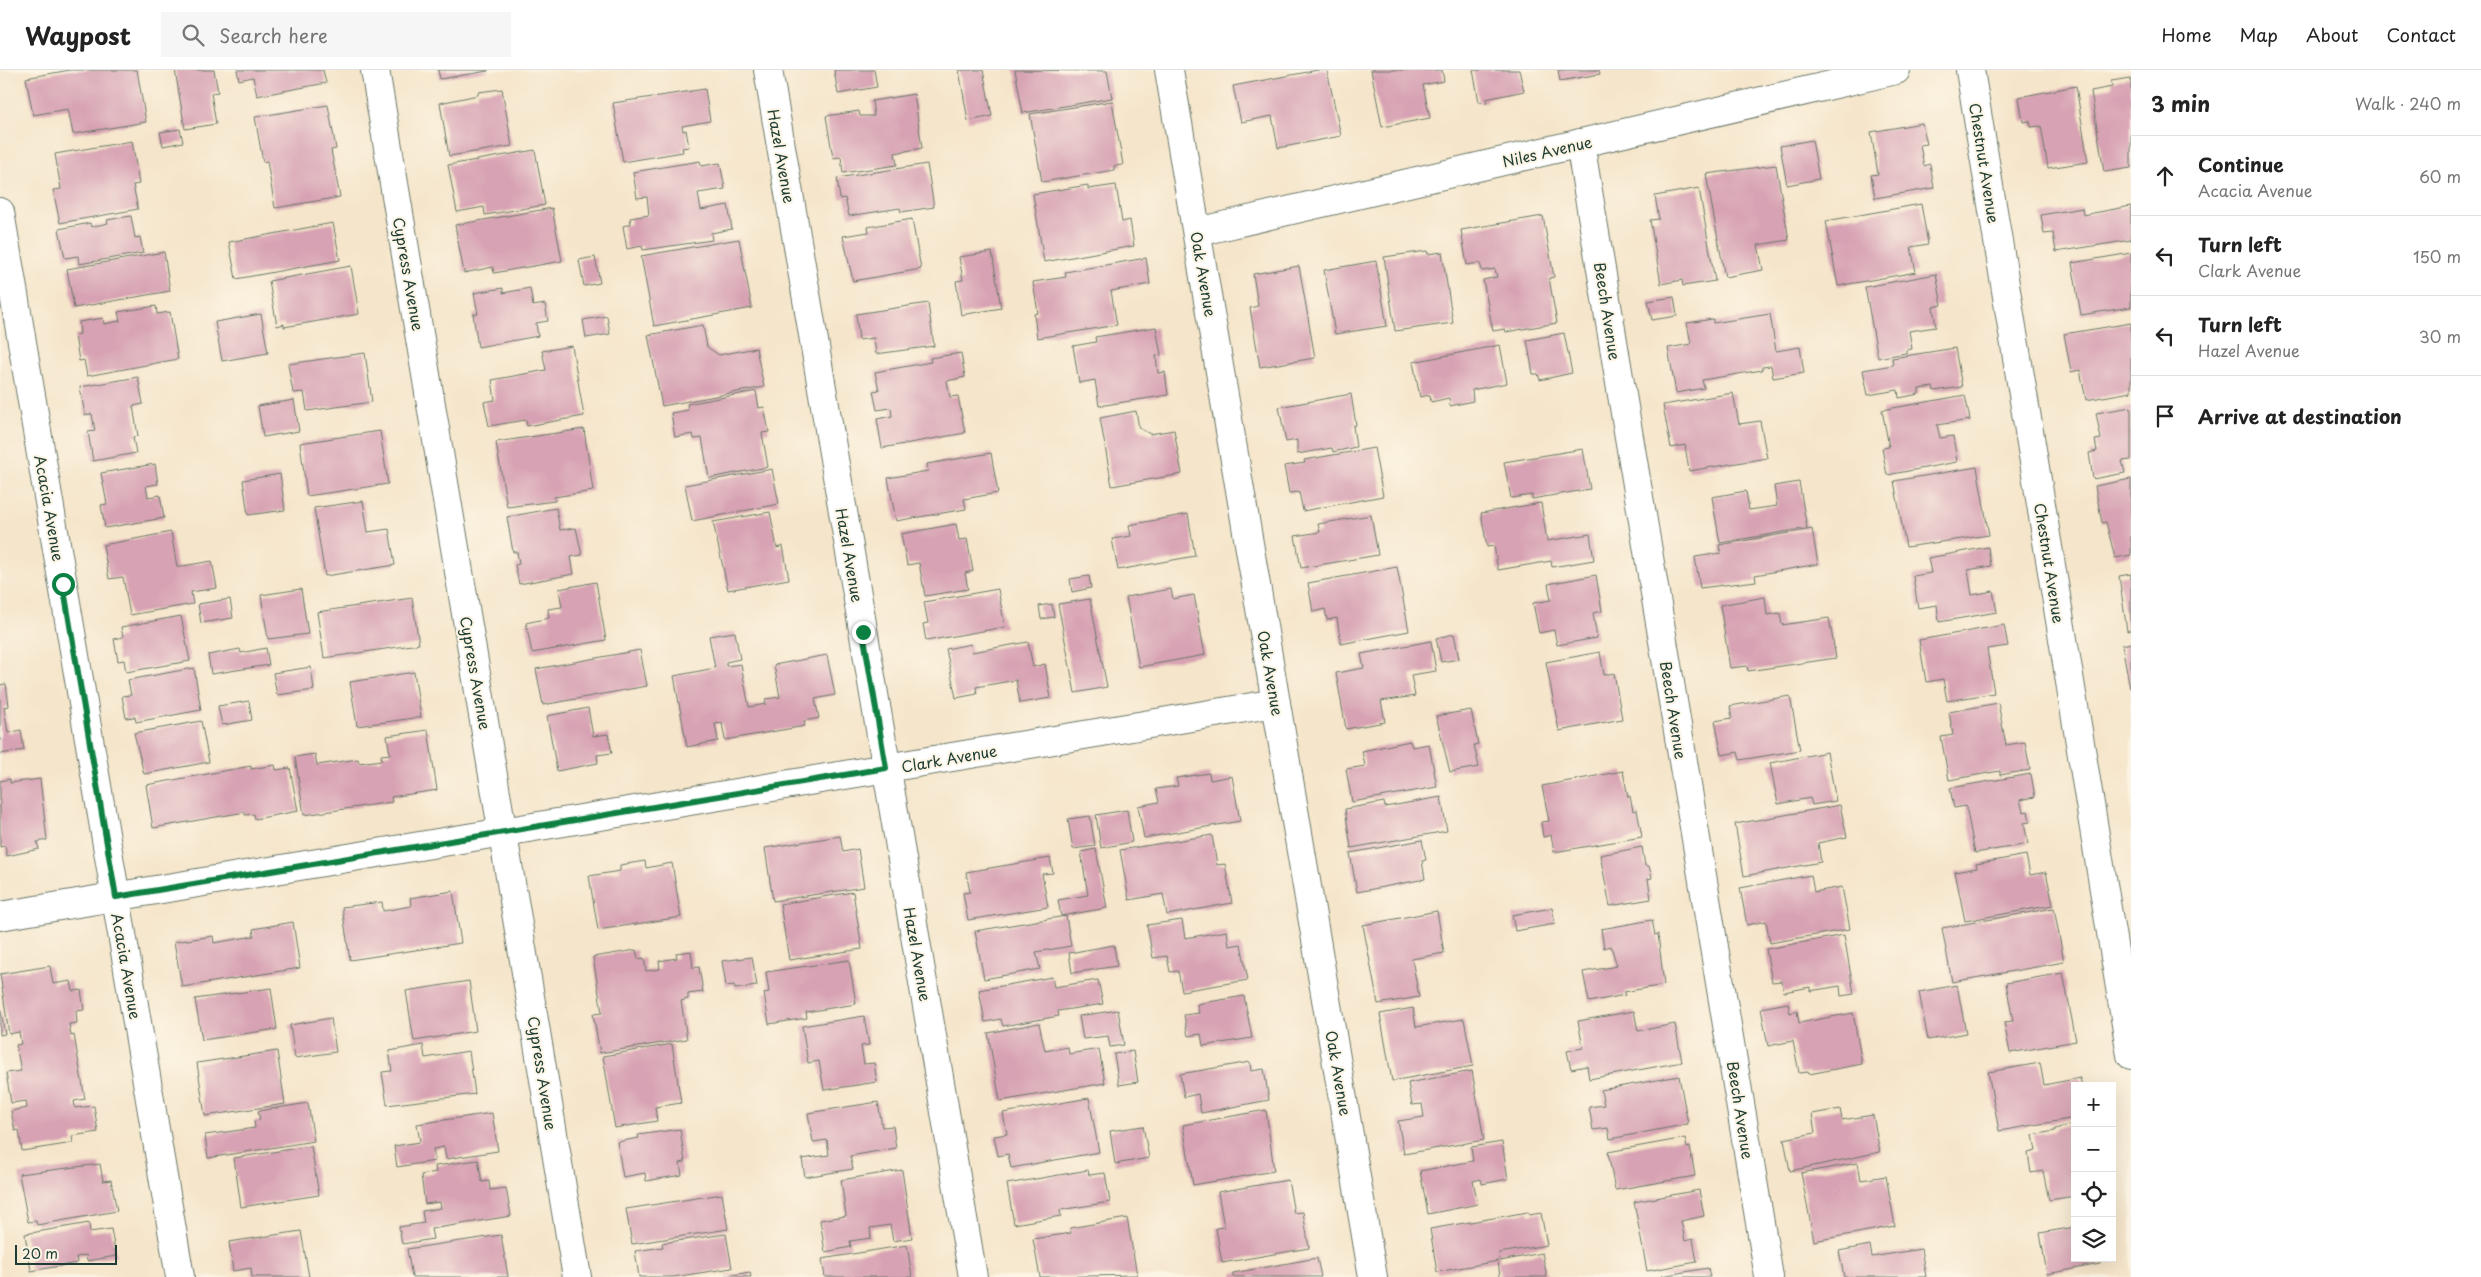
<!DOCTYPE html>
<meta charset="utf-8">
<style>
:root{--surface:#fff;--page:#f6f6f6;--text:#222;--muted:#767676;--line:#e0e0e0}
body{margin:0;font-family:"Playpen Sans",sans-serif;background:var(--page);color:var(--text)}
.controls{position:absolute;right:15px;bottom:15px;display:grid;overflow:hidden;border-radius:0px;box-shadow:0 5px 20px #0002}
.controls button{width:45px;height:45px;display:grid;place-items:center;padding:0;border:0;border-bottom:1px solid var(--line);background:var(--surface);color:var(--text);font:25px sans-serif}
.scale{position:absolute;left:15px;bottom:12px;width:102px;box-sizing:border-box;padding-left:5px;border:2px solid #1f3d34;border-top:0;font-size:14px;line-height:18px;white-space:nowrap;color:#1f3d34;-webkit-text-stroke:4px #fcf5e5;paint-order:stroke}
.stop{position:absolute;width:15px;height:15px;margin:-11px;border:4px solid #0b8043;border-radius:50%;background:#fff}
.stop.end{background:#0b8043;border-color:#fff;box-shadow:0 1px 5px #0008}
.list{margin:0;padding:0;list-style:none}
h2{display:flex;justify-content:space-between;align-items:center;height:65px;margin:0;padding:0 20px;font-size:21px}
h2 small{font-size:16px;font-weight:400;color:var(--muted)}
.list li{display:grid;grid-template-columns:32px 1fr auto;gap:15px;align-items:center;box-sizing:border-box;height:80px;padding:0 20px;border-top:1px solid var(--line)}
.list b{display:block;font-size:19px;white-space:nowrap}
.list p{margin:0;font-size:16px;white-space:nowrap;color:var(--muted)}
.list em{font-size:16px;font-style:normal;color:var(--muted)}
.icon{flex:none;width:28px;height:28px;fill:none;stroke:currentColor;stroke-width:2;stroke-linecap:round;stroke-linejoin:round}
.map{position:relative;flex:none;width:2131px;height:1207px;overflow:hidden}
header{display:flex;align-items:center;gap:30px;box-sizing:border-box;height:70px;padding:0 25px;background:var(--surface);border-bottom:1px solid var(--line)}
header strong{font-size:24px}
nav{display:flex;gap:28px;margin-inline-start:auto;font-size:18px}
.search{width:350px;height:45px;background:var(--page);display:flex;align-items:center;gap:12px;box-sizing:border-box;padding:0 18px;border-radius:0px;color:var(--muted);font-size:19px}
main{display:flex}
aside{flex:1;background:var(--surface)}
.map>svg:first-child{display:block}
.building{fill:#d7a2b3}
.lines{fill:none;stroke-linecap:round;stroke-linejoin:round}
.minor-casing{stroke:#6a7868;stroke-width:30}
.minor{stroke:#fff;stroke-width:28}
.route{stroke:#0b8043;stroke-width:6}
.labels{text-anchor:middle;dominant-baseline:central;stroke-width:4;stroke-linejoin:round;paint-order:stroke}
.street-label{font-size:15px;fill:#1f3d34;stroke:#fcf5e5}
</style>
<header>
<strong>Waypost</strong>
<div class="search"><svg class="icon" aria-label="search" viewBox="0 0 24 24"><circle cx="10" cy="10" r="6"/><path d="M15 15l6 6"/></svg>Search here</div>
<nav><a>Home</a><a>Map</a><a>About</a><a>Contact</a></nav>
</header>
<main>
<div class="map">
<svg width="2131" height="1207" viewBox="0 0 2131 1207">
<rect width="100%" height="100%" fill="#fcf5e5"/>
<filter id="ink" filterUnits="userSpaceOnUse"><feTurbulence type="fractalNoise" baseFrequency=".02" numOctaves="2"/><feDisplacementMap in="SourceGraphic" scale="10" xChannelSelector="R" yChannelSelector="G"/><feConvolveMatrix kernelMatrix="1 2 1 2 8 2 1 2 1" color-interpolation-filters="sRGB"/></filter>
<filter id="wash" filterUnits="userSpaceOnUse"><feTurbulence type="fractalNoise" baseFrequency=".0096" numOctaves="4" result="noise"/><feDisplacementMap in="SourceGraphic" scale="20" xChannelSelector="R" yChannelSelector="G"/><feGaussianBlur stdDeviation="1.12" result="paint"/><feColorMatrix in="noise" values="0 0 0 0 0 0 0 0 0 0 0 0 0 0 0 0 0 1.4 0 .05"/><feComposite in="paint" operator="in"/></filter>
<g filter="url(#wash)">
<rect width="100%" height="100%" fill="#f5e5ca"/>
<g id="blocks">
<g class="building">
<path d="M70,0h67l9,52 -73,12 -5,-25 -35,6 -7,-37z"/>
<path d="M175,0h39l4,22 -7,1 5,31 -31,5z"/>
<path d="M237,0h86l3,13 -69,13 -4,-19 -14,3z"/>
<path d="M438,0h50v1l-48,8z"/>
<path d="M834,0h40l3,17 -39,7z"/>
<path d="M959,0h24l9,46 -24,5z"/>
<path d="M1015,0l92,1 5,27 -89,15z"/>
<path d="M1318,0h9l14,66 -63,12 -6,-32 -31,6 -8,-36z"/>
<path d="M1371,0h71l2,11 -21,4 7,33 -48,9z"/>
<path d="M1473,0h46l5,21 -38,8 1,4 -8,-1z"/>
<path d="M1558,0h41l1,4 -40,7z"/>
<path d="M2131,8v90l-27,4 -13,-81 21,-4 -1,-6z"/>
<path d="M2076,16l12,76 -40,6 -7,-42 -10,1 -1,-6 -7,1 -4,-25z"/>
<path d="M502,19l10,57 -63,10 -9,-53 38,-8v-3z"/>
<path d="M705,19l5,32 -28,5 1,5 3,-1 3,17 -7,1 1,4 -60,10 -10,-59z"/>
<path d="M914,24l8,54 -27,5 2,12 -54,8 -2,-16 -8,1 -7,-42 33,-5 1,5h14l-2,-15z"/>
<path d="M1112,31l11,64 -9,1v4l-72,12 -12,-68z"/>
<path d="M328,35l8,44 -5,1 9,47 -65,11 -8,-47 -4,1 -8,-45z"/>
<path d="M1922,53l5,21 -7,1 4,21 6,-2 4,24 -59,10 -4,-23 7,-1 -7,-42z"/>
<path d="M180,59l3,13 -20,4 -3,-14z"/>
<path d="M1812,70l7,39 -32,6 -7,-39z"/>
<path d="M132,71l7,43 -6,1 5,24 -78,14 -7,-33 8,-1 -6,-35z"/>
<path d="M535,80l10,55 -60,10 -1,-8 -27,5 -9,-47z"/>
<path d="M700,91l1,5 19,-3 5,26 -27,4 3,17 27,-5 4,24 -21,4 1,7 -69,10 -1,-4 -15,3 -4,-23 8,-2 -1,-6 19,-3 -2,-18 -10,1 -4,-26z"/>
<path d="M927,94l7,43 -33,5 -1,-4 -51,8 -4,-18 -5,1 -3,-21z"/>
<path d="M1776,95l13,75 -31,5 5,25 -38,7 -19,-103z"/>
<path d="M1088,115v4l28,-4 6,37 8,-2 4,26 -90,16 -11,-68z"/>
<path d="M1699,118l16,93 -32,5 -1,-6 -21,4 -11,-64 9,-1 -4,-23z"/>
<path d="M1921,134l7,40 -17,3 5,25 -78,14 -12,-65z"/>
<path d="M2131,136v34l-75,12 -3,-19 -9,1 -3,-19 41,-7 1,7z"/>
<path d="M552,138l10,53 -68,12 -1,-6 -29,6 -9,-48z"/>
<path d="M131,146l4,22 5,-1 3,16 -64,11 -1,-8 -13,2 -6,-29 31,-6 1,4 17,-4 -1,-3z"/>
<path d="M1543,146l11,61 -5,1 8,45 -51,9 -1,-3 -12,2 -10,-51 14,-3 -2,-8 -13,2 -2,-8 -13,2 -6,-35z"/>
<path d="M912,149l9,50 -68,12 -10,-45 26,-4 -1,-5z"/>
<path d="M333,153l7,37 -104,19 -7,-37z"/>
<path d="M739,169l13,69 -98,18 -13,-70z"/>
<path d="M1427,181l1,3 14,-2 11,71 -58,8 -11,-74z"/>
<path d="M164,182l6,39 -96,17 -7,-39z"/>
<path d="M992,182l9,56 -40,7 -5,-34 7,-1 -4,-23z"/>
<path d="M2131,183v54l-50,8 -9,-52z"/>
<path d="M595,187l5,26 -16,3 -5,-26z"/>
<path d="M1146,188l4,26 -39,7 6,34 -80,13 -3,-24 4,-1 -5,-31 33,-5 -1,-5z"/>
<path d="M1376,191l11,65 -52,8 -11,-64z"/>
<path d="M351,196l8,48 -75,13v-3l-7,2 -8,-45z"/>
<path d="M1299,196l16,92 -55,9 -10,-59 8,-2 -5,-32z"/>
<path d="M1936,204l6,31 -9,2 3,20 -27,4 3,18 -6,1v3l-28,5 -13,-71z"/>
<path d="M503,218v5l27,-5 3,18 12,-2 3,17 -12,2 2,13 -60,11 -5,-33h5l-4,-21z"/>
<path d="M1674,227l3,19 -25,4 -4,-19z"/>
<path d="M928,233l6,43 -58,8 -2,-16 -15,2 -3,-26z"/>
<path d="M156,236l1,8 13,-2 8,47 -91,17 -3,-16 -5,1 -4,-26 5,-1 -1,-12 24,-4 1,6 16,-3 -2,-9z"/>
<path d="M261,244l7,39 -46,8 -7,-39z"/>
<path d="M1770,244l6,37 24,-4 4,26 -31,5 -2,-12 -9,1v3l-60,10 2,8 -28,5 -8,-45 23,-4 -4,-21 26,-4v4z"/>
<path d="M607,246l3,18 -24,4 -3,-18z"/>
<path d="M2131,253v69l-45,8 -6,-30 -9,2 -7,-38z"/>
<path d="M703,255l4,22 12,8 37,-7 8,39 -102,19 -14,-71z"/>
<path d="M1156,257l5,28 -5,1 2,17 7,-1 3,23 -69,11 -4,-26 -16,3 -6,-37 23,-4 -1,-5z"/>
<path d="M1564,263l8,40 -32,7 -2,-6h-5l-6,-34z"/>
<path d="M1500,275l7,38 -35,7 1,11 -23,5 -1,-8 -18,4 -1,-7 -10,2 -7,-35z"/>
<path d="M572,276l12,70 -57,10 -1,-6 -37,6 -5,-24 11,-2 -3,-20 54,-10 -4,-19z"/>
<path d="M1955,278l7,39 -28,4 -1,-4 -14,2v5l-20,4 -1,-8 -30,5 -5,-25 30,-5 -1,-7z"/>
<path d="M365,283l7,49 -65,9 -3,-19 -11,1 -5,-29z"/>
<path d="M961,283l4,24 -18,4 3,16 8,-1 7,37 -83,15 -5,-29 15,-3 -1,-8 -14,2 -4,-19 6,-1 -4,-18 56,-10 -1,-4z"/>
<path d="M138,307l5,27 -10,2 5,30 -5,1 3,16 -43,8 -5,-29 7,-1 -3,-17 -7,1 -5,-28z"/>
<path d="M756,321l3,17 5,-1 5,25 -7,1 6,34 -59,11 -7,-40 -8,1 -1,-5 -18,3 -4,-24 17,-3 -1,-6z"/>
<path d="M1733,323l6,31 21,-3 7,37 -78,13 -4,-26 -14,3 -8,-43z"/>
<path d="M1351,324l5,31 -3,1 3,21 -23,5 -1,-4 -35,6v-14l-11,2 -7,-35z"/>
<path d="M1965,325l5,25 -33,5 3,13 13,-2 4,26 -70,13 -5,-27 7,-1 -7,-37z"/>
<path d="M294,330l5,31 -36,6 -5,-31z"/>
<path d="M2131,337v53l-9,1 3,12 -32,6 -4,-26 8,-2 -2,-11 6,-1 -5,-26z"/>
<path d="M1136,341l3,17 11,6 24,-4 8,44 -70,12 -12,-68z"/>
<path d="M584,359l9,62 -39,6 1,4 -48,6 -11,-65z"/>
<path d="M380,361l8,53 -81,12 -7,-53z"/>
<path d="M1374,378l9,48 -80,15 -4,-19 -10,1 -5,-27 21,-3 -1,-3z"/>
<path d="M1583,379l7,40 -58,10v-4l-21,3 -7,-36z"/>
<path d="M991,383l7,40 -34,6 2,10 -70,12 -8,-43 40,-7 -1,-7z"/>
<path d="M155,394l3,20 -12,2 2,11 12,-2 4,23 -59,10 -4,-23 6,-1 -6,-31z"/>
<path d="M1977,397l12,68 -83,12 -12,-66z"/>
<path d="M772,399l7,35 -87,17 -7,-36z"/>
<path d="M280,404l5,36 -37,5 -5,-35z"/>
<path d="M2131,409v76l-16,3 -9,-36 -4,1 -7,-37z"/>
<path d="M1799,412l8,46 -87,15 -8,-46 34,-6 3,19 28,-4 -3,-20z"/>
<path d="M363,431l5,31 21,-3 6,36 -70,11 -11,-68z"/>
<path d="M1541,433l6,38 43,-7 4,26 -42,7 -1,-6 -53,9 -4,-24 -7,1 -6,-34z"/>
<path d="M556,438l4,22 16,-2 6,27 -11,2 3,17 -55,10 -4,-19 4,-1 -2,-12h-4l-6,-35z"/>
<path d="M770,442l7,36 6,-2 6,33 -61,11 -15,-68z"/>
<path d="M1188,444l7,42 -77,14 -6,-31 19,-3 -2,-11z"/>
<path d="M1371,445l7,40 -77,13 -6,-32 25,-4 -2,-8z"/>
<path d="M956,454l3,16 8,-1 6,32 -8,2 3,16 -43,7 -6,-33 -12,2 -6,-31z"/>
<path d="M1812,459l6,35 -63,11 1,6 -56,7 -5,-31 26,-4 -2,-8z"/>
<path d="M171,462l6,35 35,-6 5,27 -26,4 2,12 -63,11 -7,-38 -14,2 -6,-34z"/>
<path d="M1988,477l3,19 -23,4 4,25 21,-4 4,21 -58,10 -2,-17 -19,3 -5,-32 18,-3 -3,-15z"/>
<path d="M1397,497l12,64 -68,13 -4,-26 -10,2 -2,-11 -12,3 -5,-29z"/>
<path d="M2131,504v56l-4,1 -8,-55z"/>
<path d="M1596,505l6,36 -9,2 4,25 -40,7 -3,-15 -15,3 -6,-30 18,-3 -3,-16z"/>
<path d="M1089,506l2,12 -19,4 -2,-13z"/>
<path d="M596,512l10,58 -74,13 -6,-30 23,-5 -1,-9 14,-2 -3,-18z"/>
<path d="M301,519l7,45 -40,5 -7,-44z"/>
<path d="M998,519l7,38 -79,14 -3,-17 5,-1 -4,-21z"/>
<path d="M1171,519l2,10 21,-4 11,60 -66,12 -13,-70z"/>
<path d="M1765,527l2,18 13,-2 2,12 47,-7 7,40 -88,13 -1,-5 -17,2 -10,-63z"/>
<path d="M412,528l7,46 -95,14 -7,-46z"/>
<path d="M230,529l3,19 -32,5 -3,-19z"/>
<path d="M1090,529l17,88 -32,6 -17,-89z"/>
<path d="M1052,534l2,13 -13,2 -2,-13z"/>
<path d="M181,546l9,45 -64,11 -2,-12 -6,1 -4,-22 9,-2 -2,-10z"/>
<path d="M2004,555l4,21 -21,3 7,44 -47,8 -4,-22 -17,3 -7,-42z"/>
<path d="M735,562l5,27 -14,3v4l15,-2 8,43 17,-3 -1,-5 15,-2 -6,-32 53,-10 8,40 -20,4 4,19 -15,3 1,5 -80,14 -3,-17 -7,1 3,17 -31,6 -13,-71 41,-8 -6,-32z"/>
<path d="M1454,564l5,25 -18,3 -5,-24z"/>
<path d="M1431,571l5,30 -25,4 4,21 -34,5 4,21 -39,7 -10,-56 28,-5 -3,-14z"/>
<path d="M1028,572l5,25 12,-3 6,34 -31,5 -4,-23 -40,7 1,7 -21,4 -10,-49 25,-5 1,8z"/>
<path d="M2131,573v45h-1l-8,-43z"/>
<path d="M266,578l3,17 -58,9 -3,-19 32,-6 1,4z"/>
<path d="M640,580l7,36 -104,19 -7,-36z"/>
<path d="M1600,582l4,23 10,-2 8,46 -63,12 -13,-69z"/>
<path d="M311,597l3,23 -37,5 -4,-22z"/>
<path d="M194,598l7,42 -65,12 -1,-5 -9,1 -4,-22 9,-1 -3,-15z"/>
<path d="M414,602l7,45 -64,9 -7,-44z"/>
<path d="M6,614l3,22 -5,1 4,26 13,-3 3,20 -24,4v-69z"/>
<path d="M1790,626l10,54 -60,10 -2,-8 -16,3 -7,-34 17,-3 -2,-12z"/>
<path d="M249,631l3,19 -30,5 -4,-19z"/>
<path d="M1998,633l8,42 19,-3 5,28 -30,5v-4l-51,9 -8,-43 12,-2 -4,-23z"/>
<path d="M588,638l5,28 15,-2 4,19 -15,2 1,8 -41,8 -10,-55z"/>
<path d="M1471,640l7,34 -4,1 5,22 -29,5 -14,-56z"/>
<path d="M201,651l8,41 -65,12 -10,-41z"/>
<path d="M428,660l9,60 -46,7 1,5 -88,13 -9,-58 20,-3 2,11 41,-6 1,4 23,-3 -1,-5 9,-1 -3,-18z"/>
<path d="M1410,671l2,6 17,-3 8,43 -85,15 -6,-33 19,-3 -3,-15z"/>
<path d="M1827,682l9,49 -24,4 -2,-7 -32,6 -8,-41z"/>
<path d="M275,695l1,5 14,-2 8,43 -43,8 -1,-5 -9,1v-3l-92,16 -7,-43 105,-19v3z"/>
<path d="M1623,701l5,26 2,-1 3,15 4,-1 5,27 -88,15 -3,-17 -8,2 -2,-15 8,-1 -7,-35z"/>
<path d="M1209,703l1,7 22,-4 8,45 -96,17 -6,-32 21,-4 -3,-13 22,-3 -2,-8z"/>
<path d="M2031,704l4,23 -15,3 3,12 5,-1 2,11 -6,1 4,21 -53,9 -9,-47 -12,2 -4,-20z"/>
<path d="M10,709v4l30,-4 7,61 -10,2 2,7 -32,7 -2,-10 -5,1v-66z"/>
<path d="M1441,727l6,34 -96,17 -6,-39 39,-7 1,5z"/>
<path d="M1840,735l7,32 -29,6 3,19 -77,14 -9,-52z"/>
<path d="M1127,740l5,32 -31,6 -5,-33z"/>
<path d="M1090,746l5,30 -22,3 -5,-30z"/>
<path d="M1212,765l5,30 8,-1 7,39 -65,12 -4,-21 -34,6 -9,-50z"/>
<path d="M840,766l3,16 15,-3 6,38 -91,14 -8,-53z"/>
<path d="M1422,770l4,20 -4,1 3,18 -68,13 -7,-39z"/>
<path d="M1642,777l3,19h4l3,12 -4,1 3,20 -41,7 -10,-51z"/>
<path d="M1096,779l11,59 -46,8 -3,-16 30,-5 -7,-43z"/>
<path d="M2026,785l4,20 16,-3 7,33 -88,16 -10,-49 22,-4 -1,-4z"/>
<path d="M1050,788l3,15 -11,1 6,33 -80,13 -5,-27 7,-1 -4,-20z"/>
<path d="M645,791l1,7 26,-5 9,54 -83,13 -9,-54 31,-5v-6z"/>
<path d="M1811,805l3,17 28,-5 8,42 -80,14 -4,-22 -19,4 -7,-37z"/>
<path d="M453,821l8,52 -111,17 -8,-53 40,-5 1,9 28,-5 -1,-8z"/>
<path d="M853,822l9,57 -73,11 -9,-56z"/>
<path d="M1552,838l3,16 -40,7 -3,-16z"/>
<path d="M2054,838l10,54 -112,20 -10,-54z"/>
<path d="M1437,841l7,42 -32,6 7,38 -41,7 -15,-79z"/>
<path d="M1066,846l5,30 -35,6 4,17 -56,10 -9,-48z"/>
<path d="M1182,850l3,18 42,-7 2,15 12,-2 7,36 -66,11 -4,-20 -8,1 -3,-16 -14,2 -6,-33z"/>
<path d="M1652,850l3,15 3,-1 6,51 -40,7 1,3 -36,7 -6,-30 34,-6 -6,-20 -7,2 -3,-19z"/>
<path d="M293,852l7,46 -118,19 -8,-45 39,-6 1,7 40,-7 -1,-7z"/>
<path d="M1844,865l10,59 -13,2 -1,-10 -30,5v-4l-26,5 -2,-11 -10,1 -6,-33z"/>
<path d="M1114,875l3,21 -45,7 -3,-20z"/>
<path d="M636,880l2,9 6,-1 2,13 14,-2 -1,-8 18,-3 -1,-5 15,-2 2,17 6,-1 4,25 -15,2v5l-7,2 6,38 -87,14 -7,-39 9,-1 -9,-56z"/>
<path d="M752,887l5,29 -22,3 -1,-4 -8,1 -4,-25z"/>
<path d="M849,890l7,44 -50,8 1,6 -38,6 -5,-31 5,-1 -3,-20z"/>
<path d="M50,896l3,18 18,-3 2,10 8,-1 3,20 -8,1 1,12 -8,1 2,12 3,-1 11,64 -11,2 1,7 19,-2 4,26 -26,4 1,7 -51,8 -3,-21 -4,1 -4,-20 16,-3 -1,-7 -15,2 -5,-30 15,-2 -5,-26 5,-1 -2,-12 -10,2 -9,-60z"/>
<path d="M2063,903l13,68 -66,12 -6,-31 9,-1 -7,-38z"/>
<path d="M1052,907l2,10 44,-7 5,24 -45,7 1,5 -56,10 -2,-7 -16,3 -6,-32z"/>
<path d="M469,911l7,50 -62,10 -8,-50z"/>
<path d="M1957,915l9,48 -38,7 -9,-48z"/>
<path d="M271,918l6,41 -75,11 -7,-41z"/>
<path d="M1244,926l8,42 -49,8 -2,-12 -13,2 -4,-21 15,-2 -2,-9z"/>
<path d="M1788,933l2,10 7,-2 2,12 54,-10 9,51 -53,10 -1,-2 -9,1 -6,-32 -25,5 -7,-38z"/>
<path d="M0,937l5,27 -5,1z"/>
<path d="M1413,938l3,19 48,-8 9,47 -81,15 -12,-67z"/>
<path d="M1118,940l6,35 -14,2 -2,-11 -25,3 -4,-23z"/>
<path d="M1634,941l4,20 37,-7 7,38 -93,17 -2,-13 -16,3 -4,-18 16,-3 -5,-27z"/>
<path d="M864,946l5,29 -8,1 3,18 10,-1 3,19 -53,8 -5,-29 -11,2 -6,-37z"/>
<path d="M331,948l5,34 -41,6 -5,-33z"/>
<path d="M1039,953l6,28 23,-4 1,7 30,-5 6,34 -105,18 -12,-68z"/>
<path d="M672,974l9,59 -26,4 2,14 -42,7 -12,-72z"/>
<path d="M423,975l2,13 44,-7 6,43 -88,11 -5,-33 10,-1 -3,-20z"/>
<path d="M277,981l8,53 -80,12 -8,-53z"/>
<path d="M1133,981l5,31 -19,3 -5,-31z"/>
<path d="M1250,992l1,9 13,-2 5,31 -68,13 -3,-19 -14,3 -4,-23z"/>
<path d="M2040,993l4,22 36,-7 2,8h-7v32l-76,13 -11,-59z"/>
<path d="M1472,1001l12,69 -80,14 -6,-33 26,-4 -2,-13 -10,1 -4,-22z"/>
<path d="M1679,1006l9,48 -78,15 -2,-11 -15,2 -4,-23 15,-2 -3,-15z"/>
<path d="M1089,1028l10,54 -88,16 -3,-14 -10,2 -4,-20 13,-2 -4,-21z"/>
<path d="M878,1032l4,25 11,-1 3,22 -46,8 3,13 -48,8 -3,-18 27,-4 -2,-15 -14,2 -5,-29z"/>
<path d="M308,1033l6,38 -106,17 -3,-23 50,-7 -1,-7 6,-1 -2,-9z"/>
<path d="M1840,1039l2,11 31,-5 7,37 -90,19 -6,-32 31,-6 -3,-19z"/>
<path d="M1266,1040l8,61 -81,14 -10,-60z"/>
<path d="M492,1043l6,38 -52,8 -2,-12 -11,2 2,12 -38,6 -3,-21 26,-4 -3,-18z"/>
<path d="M2075,1053v73l-26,4 -6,-29 -12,2 -3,-20 8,-2 -3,-16 22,-4v-2z"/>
<path d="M1143,1056l6,32 -34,6 -5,-33z"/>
<path d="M680,1059l5,33 -5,1 2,12 -36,6 -1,-8 -22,4 -6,-35 22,-4 -1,-3z"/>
<path d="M1685,1068l2,10 3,-1 5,29 -80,14 -7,-38z"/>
<path d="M1502,1072l6,37 -26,5 -1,-5 -8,2 5,23 -50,10 -8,-43 53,-10 -2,-14z"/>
<path d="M311,1076l8,49 -78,12 -7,-49z"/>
<path d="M478,1090l4,22 7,-1 1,9 16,-2 5,28 -80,13 2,10 -31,5 -3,-17 25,-4 -2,-12 19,-3 -1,-6 -15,2 -4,-29 15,-3 -1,-6z"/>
<path d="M1858,1093l3,17 25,-4 9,50 -81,15 -13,-68z"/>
<path d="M100,1094l3,17 8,-1 6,31 -80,14 -1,-4 -8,1 -9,-48z"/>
<path d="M902,1100l10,68 -19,3 -3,-16 -20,3 1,10 -21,3 1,6 -26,5 -5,-32 26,-4 -5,-36z"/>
<path d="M1088,1100l1,5 16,-2 5,29 -50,8 1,6 -47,8 -7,-40z"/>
<path d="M1288,1110l6,33 9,-1 6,36 -87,15 -6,-35 8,-1 -6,-35z"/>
<path d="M1699,1120l5,26 -23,5 4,20 8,-2 4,23 -50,9 -13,-69z"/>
<path d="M722,1124l6,35 -96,15 -6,-35z"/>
<path d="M1528,1142l1,3 12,-2 6,32 -48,8 1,8 42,-8 5,24h-47l-2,-16 -61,11 -7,-43z"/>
<path d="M1127,1148l10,57 -97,2 -7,-38 38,-6 -1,-5z"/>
<path d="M89,1153l1,9 21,-3 5,27 -29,5 -1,-6 -10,2 1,6 -46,8 -6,-37z"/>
<path d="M2075,1157v31h24l1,6 -53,10 -7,-41z"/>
<path d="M301,1161l8,46h-57l-1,-9 -18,3 -4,-29z"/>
<path d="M726,1164l6,34 -59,9h-34l-4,-26 28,-4 -1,-4z"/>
<path d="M501,1165l7,42h-96l-5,-28z"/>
<path d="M907,1175l5,32h-87l-3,-18z"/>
<path d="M1870,1175l2,12 49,-8 5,28h-82l-5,-26z"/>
<path d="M1317,1188l4,19h-88v-4z"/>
<path d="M1708,1198l2,9h-48l-1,-1z"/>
<path d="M750,1202l1,5h-25v-1z"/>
</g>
</g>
</g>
<g filter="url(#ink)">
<use href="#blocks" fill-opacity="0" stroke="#6a7868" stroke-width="1"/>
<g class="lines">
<defs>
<g id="minor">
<path d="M375,0l202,1207"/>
<path d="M768,0l205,1207"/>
<path d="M1169,0l204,1207"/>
<path d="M1970,0l161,985"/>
<path d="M1580,73l189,1134"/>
<path d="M0,142l180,1065"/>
<path d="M1197,162l699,-162"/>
<path d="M0,846l1276,-213"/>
</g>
</defs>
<use href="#minor" class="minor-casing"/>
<use href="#minor" class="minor"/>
</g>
</g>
<g class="lines" filter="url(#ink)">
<path class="route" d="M63,514l53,313 770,-129 -23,-136"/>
</g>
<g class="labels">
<g class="street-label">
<text transform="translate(1547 81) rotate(-13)">Niles Avenue</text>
<text transform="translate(782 86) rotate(80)">Hazel Avenue</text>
<text transform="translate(1985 93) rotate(81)">Chestnut Avenue</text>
<text transform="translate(409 204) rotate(80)">Cypress Avenue</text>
<text transform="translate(1204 204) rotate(80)">Oak Avenue</text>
<text transform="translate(1608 241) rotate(81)">Beech Avenue</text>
<text transform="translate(50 438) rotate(80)">Acacia Avenue</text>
<text transform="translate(850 485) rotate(80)">Hazel Avenue</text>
<text transform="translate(2050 493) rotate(81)">Chestnut Avenue</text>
<text transform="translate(476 603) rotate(80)">Cypress Avenue</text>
<text transform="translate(1271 603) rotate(80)">Oak Avenue</text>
<text transform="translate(1674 640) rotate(81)">Beech Avenue</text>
<text transform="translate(949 688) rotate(-10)">Clark Avenue</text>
<text transform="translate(918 884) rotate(80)">Hazel Avenue</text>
<text transform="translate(127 896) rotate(80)">Acacia Avenue</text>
<text transform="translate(543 1003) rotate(81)">Cypress Avenue</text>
<text transform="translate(1339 1003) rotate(80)">Oak Avenue</text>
<text transform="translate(1741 1040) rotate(81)">Beech Avenue</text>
</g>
</g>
</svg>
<div class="controls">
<button>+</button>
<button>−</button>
<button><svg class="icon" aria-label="locate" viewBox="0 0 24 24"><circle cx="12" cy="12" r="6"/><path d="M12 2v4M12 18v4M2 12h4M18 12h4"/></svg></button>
<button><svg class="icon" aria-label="layers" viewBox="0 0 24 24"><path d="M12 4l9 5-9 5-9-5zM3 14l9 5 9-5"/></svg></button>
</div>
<div class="scale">20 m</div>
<div class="stop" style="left:63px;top:514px"></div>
<div class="stop end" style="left:863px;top:562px"></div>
</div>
<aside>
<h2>3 min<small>Walk · 240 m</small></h2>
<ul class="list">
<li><svg class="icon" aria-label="ahead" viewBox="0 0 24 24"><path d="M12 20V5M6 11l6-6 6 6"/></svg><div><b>Continue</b><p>Acacia Avenue</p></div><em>60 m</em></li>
<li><svg class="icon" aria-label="left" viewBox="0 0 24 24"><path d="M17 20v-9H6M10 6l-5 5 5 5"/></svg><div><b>Turn left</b><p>Clark Avenue</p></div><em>150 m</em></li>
<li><svg class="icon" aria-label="left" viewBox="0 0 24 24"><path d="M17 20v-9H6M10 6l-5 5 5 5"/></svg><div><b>Turn left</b><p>Hazel Avenue</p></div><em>30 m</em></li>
<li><svg class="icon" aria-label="arrive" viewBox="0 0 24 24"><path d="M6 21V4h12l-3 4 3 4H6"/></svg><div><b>Arrive at destination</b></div></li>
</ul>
</aside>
</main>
